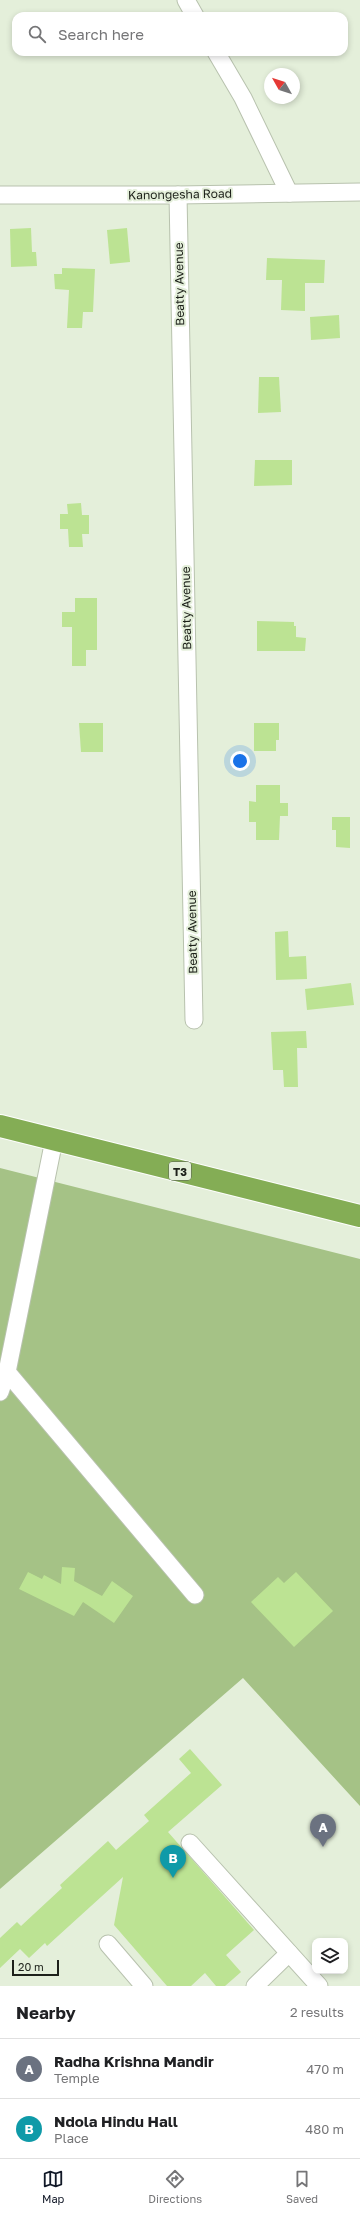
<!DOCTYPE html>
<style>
:root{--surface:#fff;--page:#f6f6f6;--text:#202124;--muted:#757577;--line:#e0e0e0;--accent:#111827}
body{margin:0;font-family:"Golos Text",sans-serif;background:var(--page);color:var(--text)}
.controls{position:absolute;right:12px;bottom:12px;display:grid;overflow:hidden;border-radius:8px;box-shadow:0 2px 6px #0003}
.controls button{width:36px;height:36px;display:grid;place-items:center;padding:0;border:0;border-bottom:1px solid var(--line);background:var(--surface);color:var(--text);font:20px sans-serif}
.compass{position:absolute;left:264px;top:68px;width:36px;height:36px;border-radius:50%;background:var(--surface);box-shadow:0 2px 6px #0003;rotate:309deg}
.scale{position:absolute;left:12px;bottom:10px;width:47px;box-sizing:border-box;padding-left:4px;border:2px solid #1d211a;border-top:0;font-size:11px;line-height:14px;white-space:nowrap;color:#1d211a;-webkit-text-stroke:3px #e4efda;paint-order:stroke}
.you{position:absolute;left:240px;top:761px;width:14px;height:14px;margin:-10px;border:3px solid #fff;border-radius:50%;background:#1a73e8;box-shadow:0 0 0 6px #1a73e833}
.badge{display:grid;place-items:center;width:26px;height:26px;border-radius:50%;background:var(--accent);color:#fff;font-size:13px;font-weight:700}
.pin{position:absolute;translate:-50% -33px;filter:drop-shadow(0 1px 2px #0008)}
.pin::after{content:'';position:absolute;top:21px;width:14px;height:12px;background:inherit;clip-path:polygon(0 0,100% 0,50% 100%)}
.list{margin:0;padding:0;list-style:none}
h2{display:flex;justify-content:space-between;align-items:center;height:52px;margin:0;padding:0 16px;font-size:17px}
h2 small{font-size:13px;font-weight:400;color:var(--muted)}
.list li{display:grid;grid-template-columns:26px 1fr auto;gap:12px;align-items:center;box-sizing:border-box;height:60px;padding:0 16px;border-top:1px solid var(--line)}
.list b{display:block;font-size:15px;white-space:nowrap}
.list p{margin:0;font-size:13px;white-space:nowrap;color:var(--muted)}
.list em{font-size:13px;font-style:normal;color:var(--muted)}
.icon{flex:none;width:22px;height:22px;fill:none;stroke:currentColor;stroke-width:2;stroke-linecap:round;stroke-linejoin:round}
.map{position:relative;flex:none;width:360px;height:1986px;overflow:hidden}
.search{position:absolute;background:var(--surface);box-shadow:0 2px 6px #0003;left:12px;right:12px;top:12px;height:44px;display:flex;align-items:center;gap:10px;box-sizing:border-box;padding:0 14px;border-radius:12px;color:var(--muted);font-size:15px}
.sheet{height:172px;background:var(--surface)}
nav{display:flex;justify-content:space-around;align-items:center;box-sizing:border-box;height:56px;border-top:1px solid var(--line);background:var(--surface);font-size:11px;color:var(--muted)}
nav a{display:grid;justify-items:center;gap:2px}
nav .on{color:var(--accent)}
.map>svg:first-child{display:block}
.green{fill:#a5c286}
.building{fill:#bce393}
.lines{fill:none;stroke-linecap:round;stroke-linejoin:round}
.minor-casing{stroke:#b8c2ae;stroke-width:19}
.highway-casing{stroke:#fff;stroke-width:24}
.minor{stroke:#fff;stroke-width:17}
.highway{stroke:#84ad55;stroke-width:22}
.labels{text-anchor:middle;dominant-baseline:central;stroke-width:4;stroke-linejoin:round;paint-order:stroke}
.shield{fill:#e4efda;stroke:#595f54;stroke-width:1}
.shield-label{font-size:11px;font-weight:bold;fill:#1d211a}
.street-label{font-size:12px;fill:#1d211a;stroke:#e4efda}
</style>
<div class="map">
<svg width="360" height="1986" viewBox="0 0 360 1986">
<rect width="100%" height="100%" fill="#e4efda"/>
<path class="green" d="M0,1168l360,91v547l-117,-128 -243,211z"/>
<g class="building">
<path d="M31,228l1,24h4l1,14 -26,1 -1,-38z"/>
<path d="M127,228l3,34 -20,2 -3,-34z"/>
<path d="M267,258l58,2 -1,23h-19v28l-24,-1 1,-30h-16z"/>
<path d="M62,268l33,1 -2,43h-10l-1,16h-15l2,-38 -14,-1 -1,-15h8z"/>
<path d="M339,315l1,23 -29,2 -1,-23z"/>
<path d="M259,377h20l2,35 -23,1z"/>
<path d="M255,460h37v25l-38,1z"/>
<path d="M81,503l1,12h7v19h-7l1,13h-14l-1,-18h-8v-15h8l-1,-10z"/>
<path d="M75,598h22v52h-11v16h-14v-39h-10v-15h13z"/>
<path d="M257,621l37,1v4h2v11l10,1 -1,13h-48z"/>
<path d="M79,723h24v29h-22z"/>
<path d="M254,723h25v17h-3v11h-22z"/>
<path d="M256,785h24v18h8v13h-8l-1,24h-23v-18h-7v-21l7,1z"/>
<path d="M332,817h18v31l-14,-1v-17h-4z"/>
<path d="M288,931l1,26 17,-1 1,23 -31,1 -1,-48z"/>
<path d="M351,983l3,22 -47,5 -2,-21z"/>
<path d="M306,1031l1,17h-10l1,39h-14l-1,-17h-10l-2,-38z"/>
<path d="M62,1567l13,1 -1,13 28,15 10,-15 21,15 -19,27 -31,-21 -9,14 -55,-27 9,-17 14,7 2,-4 17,9z"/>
<path d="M296,1572l37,39 -39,36 -43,-45 27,-25 6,6z"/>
<path d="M190,1749l32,36 -54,47 86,98 -28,25 15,17 -16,14h-9l-11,-13 -14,13h-24l-53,-61 9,-48 -76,69 -2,-3 -16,15 -9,-9 -20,19v-30l17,-16 4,4 41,-38 -2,-3 48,-44 8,9 33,-29 -5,-6 47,-42 -12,-14z"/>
</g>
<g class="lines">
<defs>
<g id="minor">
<path d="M186,0l9,16"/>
<path d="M216,52l27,46 46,95"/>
<path d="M0,195h178l182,-3"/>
<path d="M178,195l16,825"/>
<path d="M7,1372l188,223"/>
<path d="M0,1392l7,-20 47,-232"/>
<path d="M190,1843l129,143"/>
<path d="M108,1944l36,42"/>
<path d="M255,1986l34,-33"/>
</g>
<path id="highway" d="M0,1126l360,90"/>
</defs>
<use href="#minor" class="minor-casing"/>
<use href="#highway" class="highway-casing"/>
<use href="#minor" class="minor"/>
<use href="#highway" class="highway"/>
</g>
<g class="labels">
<rect class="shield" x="169" y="1162" width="22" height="18" rx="3"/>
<g class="shield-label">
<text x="180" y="1171">T3</text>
</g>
<g class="street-label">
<text transform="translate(180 194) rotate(-1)">Kanongesha Road</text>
<text transform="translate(179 284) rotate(-91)">Beatty Avenue</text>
<text transform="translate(186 608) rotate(-91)">Beatty Avenue</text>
<text transform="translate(192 932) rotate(-91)">Beatty Avenue</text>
</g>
</g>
</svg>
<div class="controls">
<button><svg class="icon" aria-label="layers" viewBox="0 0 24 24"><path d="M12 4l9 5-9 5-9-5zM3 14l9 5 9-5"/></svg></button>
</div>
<svg class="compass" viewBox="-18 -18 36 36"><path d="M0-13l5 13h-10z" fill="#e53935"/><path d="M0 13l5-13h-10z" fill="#757577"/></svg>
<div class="scale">20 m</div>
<div class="you"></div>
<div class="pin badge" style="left:323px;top:1847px;background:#6b7280">A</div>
<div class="pin badge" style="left:173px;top:1878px;background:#0f9aa8">B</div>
<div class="search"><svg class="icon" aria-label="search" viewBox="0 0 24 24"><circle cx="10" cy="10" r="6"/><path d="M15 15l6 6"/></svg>Search here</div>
</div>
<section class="sheet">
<h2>Nearby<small>2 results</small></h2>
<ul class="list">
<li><span class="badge" style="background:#6b7280">A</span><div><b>Radha Krishna Mandir</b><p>Temple</p></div><em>470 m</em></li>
<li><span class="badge" style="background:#0f9aa8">B</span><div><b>Ndola Hindu Hall</b><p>Place</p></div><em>480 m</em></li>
</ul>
</section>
<nav>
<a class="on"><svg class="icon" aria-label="map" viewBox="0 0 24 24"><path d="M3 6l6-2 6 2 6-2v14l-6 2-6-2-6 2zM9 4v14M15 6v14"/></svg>Map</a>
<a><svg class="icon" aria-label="directions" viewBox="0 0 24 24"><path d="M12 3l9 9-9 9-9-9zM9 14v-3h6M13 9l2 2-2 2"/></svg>Directions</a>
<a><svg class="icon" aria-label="saved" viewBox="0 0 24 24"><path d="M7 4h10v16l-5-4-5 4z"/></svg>Saved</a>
</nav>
